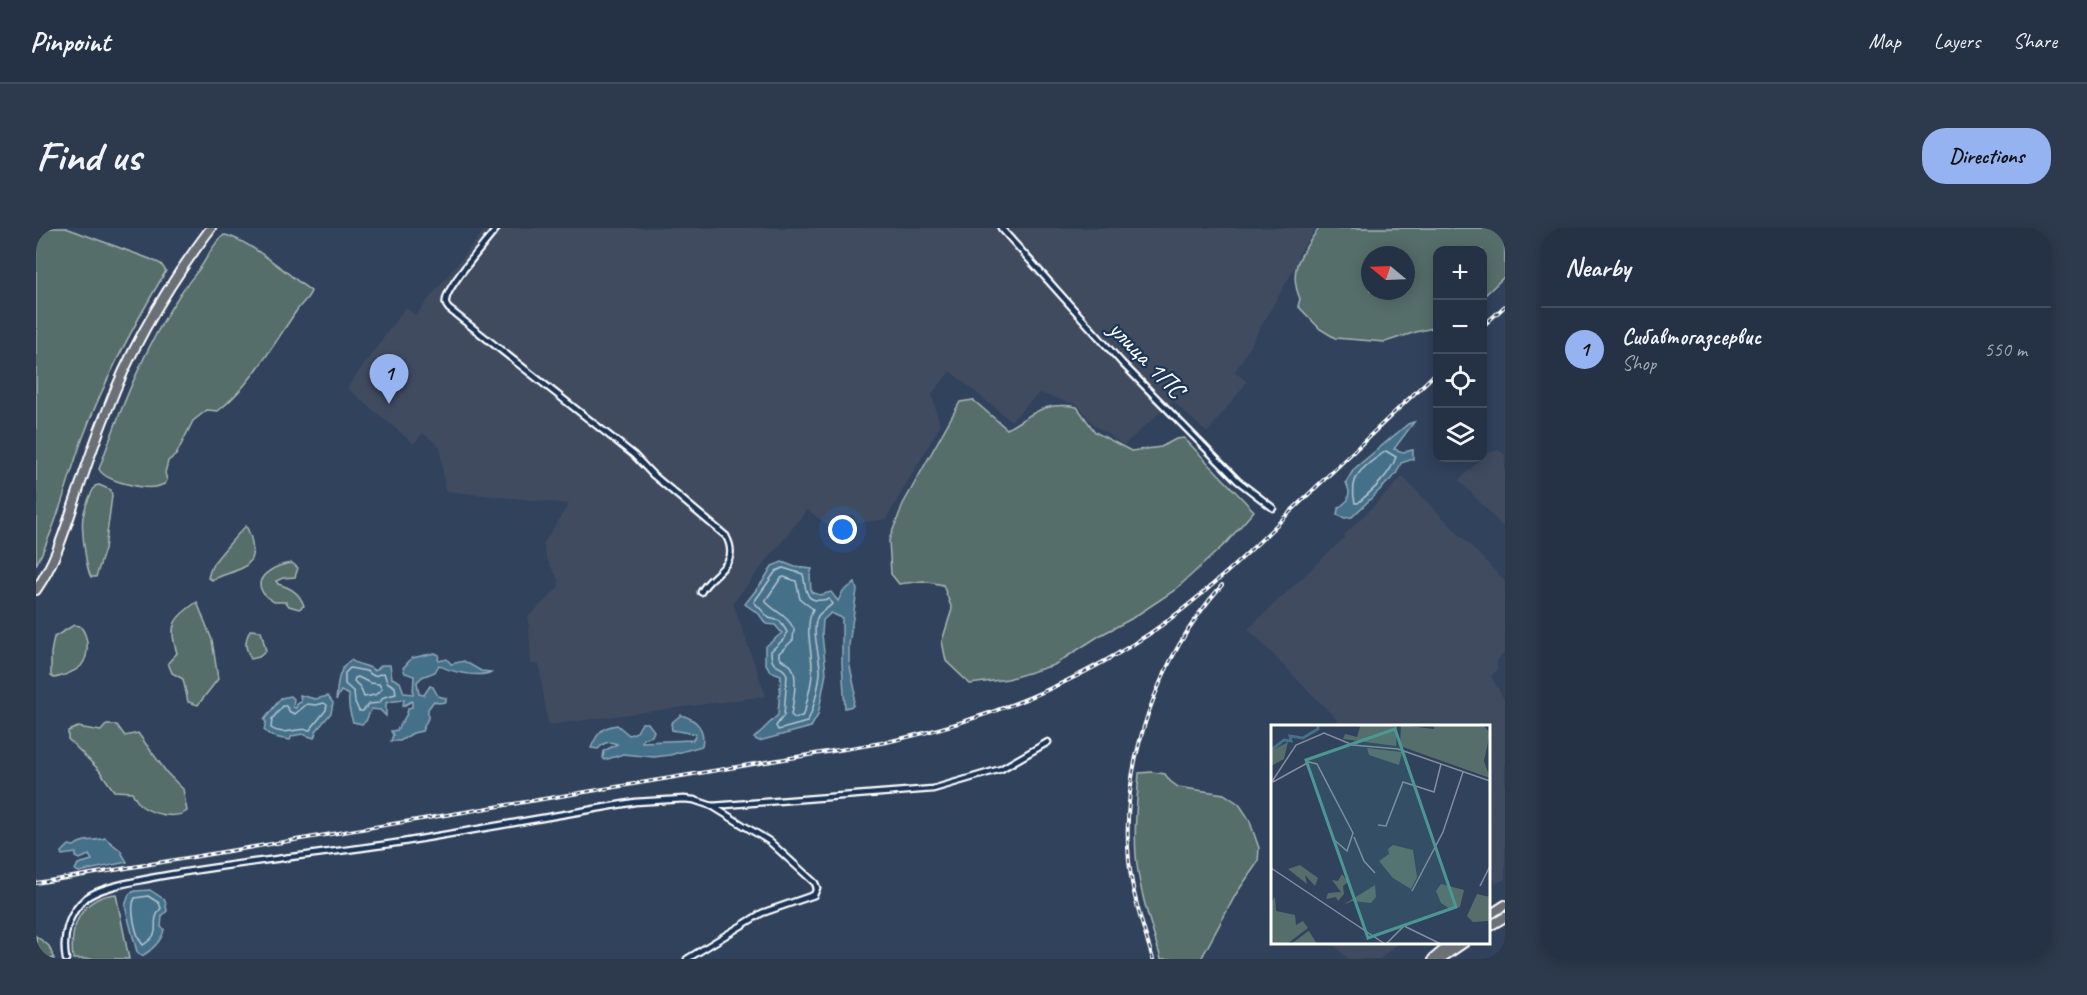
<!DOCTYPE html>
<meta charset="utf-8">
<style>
:root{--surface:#253246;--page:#2d3a4d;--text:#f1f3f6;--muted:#a3aab3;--line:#424d5f;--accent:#95b2f1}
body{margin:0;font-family:Caveat,sans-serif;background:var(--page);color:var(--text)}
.controls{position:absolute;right:18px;top:18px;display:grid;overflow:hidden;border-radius:12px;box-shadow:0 3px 15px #0003}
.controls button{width:54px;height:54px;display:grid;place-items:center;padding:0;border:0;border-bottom:2px solid var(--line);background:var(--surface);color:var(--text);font:30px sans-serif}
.compass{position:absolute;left:1325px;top:18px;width:54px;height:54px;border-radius:50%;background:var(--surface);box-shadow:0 3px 15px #0003;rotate:289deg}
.you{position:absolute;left:807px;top:302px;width:21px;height:21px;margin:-15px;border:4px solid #fff;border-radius:50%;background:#1a73e8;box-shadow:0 0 0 9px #1a73e833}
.badge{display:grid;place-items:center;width:39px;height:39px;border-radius:50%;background:var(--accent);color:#111;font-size:20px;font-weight:700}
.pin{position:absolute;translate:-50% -50px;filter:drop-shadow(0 2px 3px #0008)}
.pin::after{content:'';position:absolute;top:32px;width:21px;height:18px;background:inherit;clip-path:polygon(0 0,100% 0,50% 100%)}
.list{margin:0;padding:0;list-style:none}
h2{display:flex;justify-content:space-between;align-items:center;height:78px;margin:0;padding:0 24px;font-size:26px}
h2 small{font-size:20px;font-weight:400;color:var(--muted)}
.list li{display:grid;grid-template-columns:39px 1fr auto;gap:18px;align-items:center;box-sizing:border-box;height:84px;padding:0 24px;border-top:2px solid var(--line)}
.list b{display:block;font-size:22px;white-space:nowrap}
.list p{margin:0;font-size:20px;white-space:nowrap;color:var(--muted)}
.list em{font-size:20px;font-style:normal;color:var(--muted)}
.icon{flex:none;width:33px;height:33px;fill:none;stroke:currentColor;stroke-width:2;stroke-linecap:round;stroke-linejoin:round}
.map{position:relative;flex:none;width:1469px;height:731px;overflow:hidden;border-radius:24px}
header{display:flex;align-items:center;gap:36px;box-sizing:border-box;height:84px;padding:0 30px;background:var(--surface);border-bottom:2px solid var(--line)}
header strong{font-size:28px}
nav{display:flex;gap:33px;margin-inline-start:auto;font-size:21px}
.intro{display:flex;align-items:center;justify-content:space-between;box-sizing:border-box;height:144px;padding:0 36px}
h1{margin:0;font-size:42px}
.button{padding:15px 27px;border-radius:24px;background:var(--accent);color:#111;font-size:21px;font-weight:700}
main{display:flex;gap:36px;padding:0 36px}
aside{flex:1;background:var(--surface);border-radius:24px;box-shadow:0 3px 15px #0003}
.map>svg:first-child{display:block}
.built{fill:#3f4b61}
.green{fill:#566e6b;stroke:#aab6b5;stroke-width:1.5;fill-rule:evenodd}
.water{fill:#45708a;stroke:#8fa9b9;stroke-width:1.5}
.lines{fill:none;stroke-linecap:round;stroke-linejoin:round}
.shore{stroke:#b5c6d0;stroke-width:1.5}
.street-casing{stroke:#fff;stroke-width:9}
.primary-casing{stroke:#fff;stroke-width:12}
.street{stroke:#1d3557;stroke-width:4.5}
.primary{stroke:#6b6f75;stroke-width:8}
.rail-casing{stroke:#fff;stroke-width:4}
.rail{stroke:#1d3557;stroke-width:1.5;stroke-dasharray:4.5;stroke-linecap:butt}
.labels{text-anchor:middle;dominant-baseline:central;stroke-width:4.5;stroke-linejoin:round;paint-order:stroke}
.street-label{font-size:26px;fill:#fff;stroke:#1d3557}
.inset-river{fill:none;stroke:#45708a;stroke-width:3}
.inset-road{fill:none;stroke:#838e9e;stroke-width:1.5}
.view{fill:#4b9892;fill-opacity:0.15;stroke:#4b9892;stroke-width:3}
.inset-edge{fill:none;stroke:#fff;stroke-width:3}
</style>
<header>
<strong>Pinpoint</strong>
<nav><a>Map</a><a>Layers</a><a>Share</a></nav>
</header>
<div class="intro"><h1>Find us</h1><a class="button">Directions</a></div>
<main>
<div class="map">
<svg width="1469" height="731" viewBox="0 0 1469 731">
<rect width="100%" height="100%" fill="#31425d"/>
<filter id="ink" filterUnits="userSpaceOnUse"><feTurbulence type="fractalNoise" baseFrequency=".0167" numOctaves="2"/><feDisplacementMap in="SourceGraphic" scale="12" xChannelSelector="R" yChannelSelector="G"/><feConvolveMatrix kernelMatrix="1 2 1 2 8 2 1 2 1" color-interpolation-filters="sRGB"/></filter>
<g filter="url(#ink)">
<g class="built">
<path d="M450,0h830l-18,27 1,5 -64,112 12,10 -40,51 -34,-32 -49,44 -30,-20 -16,-20 -39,-12 -28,28 -61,-50 -18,23 8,32 -54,93 -27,4 -7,-9 -24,11 -21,-15 -74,93 33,93 -218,29 -9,-61h-8l-3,-47 30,-29 1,-7 -13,-24 -3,-13 26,-40 -124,-13 -5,-44 -17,-14 -9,11 -67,-56 58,-80 11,7z"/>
<path d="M1463,222l6,5v74l-46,-49 28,-27z"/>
<path d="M1367,249l102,104v70l-8,10v9l-6,6 14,25v178l-9,5 -4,-8 -3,2 -1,-151 -145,-1 -95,-97 97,-92 -1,-2z"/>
<path d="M1296,715h66l-18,16h-32z"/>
</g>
<g class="green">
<path d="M0,0h30l84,31 11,5 5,7c-33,55 -62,109 -84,169 -15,41 -25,86 -46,125z"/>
<path d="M1283,0h186v48l-22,21 -1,-47h-44l-1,77 -21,5 -31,10 -50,-4 -15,-9 -22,-23 2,-7c-13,-31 2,-46 19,-71zM1334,27h36v36h-36z"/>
<path d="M188,7c23,3 66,41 87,56 -2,7 -9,12 -14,19 -24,35 -45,74 -79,101l-11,-1 -14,11 -17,34 -8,6 -3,12 2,7 -2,4c-4,1 -7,3 -10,3 -13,2 -51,-6 -56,-18 22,-61 45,-121 81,-175 6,-9 13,-17 20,-26 8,-11 12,-24 24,-33z"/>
<path d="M937,172l34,29c26,-15 37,-28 70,-22l18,25 36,19 30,-4 15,-8 8,-1 70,73 -28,32 -51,47 -44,29 -32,17 -45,29 -46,14 -38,5 -24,-23 -4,-20 10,-32 -9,-24 -20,-4 -24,3 -8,-10 -2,-34 14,-36 57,-102z"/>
<path d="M63,257l12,5 1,6 -7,53 -9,28h-5c-5,-8 -10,-50 -8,-60 2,-12 6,-20 12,-31z"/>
<path d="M210,298c6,11 12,33 -2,41 -9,5 -22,8 -32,13l-4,-2c1,-5 3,-10 5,-14 4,-6 28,-34 33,-38z"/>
<path d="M256,335l6,5 -3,9 -12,1 -7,3 2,3c13,4 22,9 26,22l-5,3 -10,-3 -3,-4h-12c-3,-2 -9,-6 -11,-9 -12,-18 17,-29 29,-30z"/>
<path d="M161,374l15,38 6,39 -20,26 -10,-3 -5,-23 -11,-6 -4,-10 9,-10c-9,-27 -4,-35 20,-51z"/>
<path d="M38,397l6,1c9,10 10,29 1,40 -5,5 -20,11 -27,12l-3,-2v-23l3,-16z"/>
<path d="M214,402l11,1 5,20 -7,6 -8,2c-6,-11 -7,-17 -1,-29z"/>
<path d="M70,497h11l8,11 13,-3 29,40 16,16 4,22c-12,9 -35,3 -47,-6 -3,-3 -6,-9 -8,-13l-18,-1 -15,-21 -31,-31v-8l10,-4 23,4z"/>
<path d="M1116,544l13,2 5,7 8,6 46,7 15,10 10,15 10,29 -1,14 -22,32 -35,65h-40c-9,-31 -20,-62 -24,-94 -4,-30 0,-62 2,-92z"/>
<path d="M80,666l13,65h-56c-4,-32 8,-62 43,-65z"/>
<path d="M0,708l13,10 5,13h-18z"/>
</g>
<g class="water">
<path d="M1378,194l-20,27 9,3 10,-2v9l-12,4 -5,11 -44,43 -7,1 -8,-3 1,-6 10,-9 1,-9 -3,-9 8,-13 54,-45z"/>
<path d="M746,334l13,5 17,2 -2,6 1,17 9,3 11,-3 7,9 5,-10 12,-8 2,7 -8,55v17l6,28 -2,16 -8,2 -3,-45v-45l-11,-5 -8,7 -1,14 4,39 -8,42 -7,12 -52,14 -5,-3 24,-23 3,-40 -11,-4 -5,-9v-15l17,-14 -7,-8 -9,-1 -7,-10 -14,-10 18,-23 9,-15z"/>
<path d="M399,425l4,2 -1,4 1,2 8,-2 4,5 13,-3 17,10 10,1c-11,6 -42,0 -52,-7l-4,7 -13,5 -5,5 2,12 5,1 6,-9 3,1 5,9 8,2v4l-8,1 -4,-2 -6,8v9l-6,13 -9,2 -13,8h-9l2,-6 -2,-4 6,-1c3,-7 11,-13 11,-22l4,-1v-6l-9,5 1,-7c-6,3 -12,1 -18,4v13l-6,-6 -9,-1 -5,12 -4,3 -9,-2c-3,-8 -5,-19 -4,-27l-8,-4 -5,9c2,-16 1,-31 15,-40 7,6 17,4 24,11l7,-6h8l2,13 8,4 4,11 9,1 1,-18 -9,-3 -2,-5 9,-10z"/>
<path d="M264,467l15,4 13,-3 5,7 -2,10 -14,17 -3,8 -12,-4 -10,2 -2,4c-10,-2 -19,-2 -26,-10l2,-8 -2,-2 17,-22 10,-2 3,3 -1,8 3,1 1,-4 4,-2z"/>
<path d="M645,487c15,4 25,14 21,31l-32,9 -16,2 -31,-3 -18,6 -2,-2 1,-7 13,-7c-9,-4 -13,-1 -19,5l-7,-1c6,-14 10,-21 26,-23l12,10 8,-3 5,-9h6l6,8 -2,5 -9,3 -1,3 51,-2 3,-6 -24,-4 -1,-7z"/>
<path d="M69,610l15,12 7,12 -48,10 -4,-2 3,-6 14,-4 -3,-5 -9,4 -4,-2v-4l-14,2 -1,-2 8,-8 5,1c10,-8 20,-4 31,-8z"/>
<path d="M114,662l15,10 2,11 -5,5 -1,11 3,2c-1,11 -13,22 -22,27l-5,-4 -12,-46 4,-12 6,-3z"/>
</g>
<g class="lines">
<g class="shore">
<path d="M1350,223l10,6c-6,18 -23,33 -38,46h-3c-7,-29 10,-37 31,-52z"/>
<path d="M747,340l20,6c4,19 1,30 26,25l3,5c-3,4 -11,7 -14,12 -8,14 3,41 2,57 -1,12 -7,40 -13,49l-29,8 -2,-4 8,-11 3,-40c-5,-13 -16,-3 -16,-24l14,-13 2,-6 -7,-11 -11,-3 -15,-16 22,-31z"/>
<path d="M748,349l12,4 4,18 13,10c-9,19 -1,39 -1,60 1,13 -5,28 -7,42l-3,5 -7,2 -4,-3c2,-12 8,-40 0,-49 -4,-4 -9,-5 -12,-9v-4l14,-13 1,-11c-7,-14 -19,-17 -29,-28l16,-23z"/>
<path d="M314,440l16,3 8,5 10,-3 3,9 8,5 1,7 -12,3 -5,6 -10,1 -6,7h-4l-4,-9 -1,-10 -9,-8v-11z"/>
<path d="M322,449l12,6 9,1 3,5 -7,6 -11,2 -4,-10 -6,-6 1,-3z"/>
<path d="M288,475l3,2 -1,5 -16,20c-15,-3 -26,7 -39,-2l1,-9 11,-13h3l4,6 5,2 12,-10 9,1z"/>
<path d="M112,668l11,7 2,5c-14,18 5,22 -18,37 -7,-8 -14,-37 -8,-47z"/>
</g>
<defs>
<g id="street">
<path d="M461,0c-12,16 -44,51 -50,68 -2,6 -2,9 2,13l185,146 18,19 74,62c16,30 -15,36 -25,56"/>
<path d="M965,0l121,135 116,118 35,27"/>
<path d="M676,578l221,-17 68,-20 47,-27"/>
<path d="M30,731c-4,-22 2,-46 20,-61 14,-11 47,-16 65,-20 83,-16 168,-23 252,-36 77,-13 155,-27 232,-40l49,-3 10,1 18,6 57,35 46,42 2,5 -3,7 -52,18 -75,46"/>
</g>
<g id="primary">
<path d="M0,362c18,-26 27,-54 37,-84 11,-32 21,-64 34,-95 25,-67 61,-126 104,-183"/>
<path d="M1452,688l17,-11"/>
<path d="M1452,699l17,-10"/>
<path d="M1397,731l20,-17"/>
<path d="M1404,731l25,-17"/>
</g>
</defs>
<use href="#street" class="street-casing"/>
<use href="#primary" class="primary-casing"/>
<use href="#street" class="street"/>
<use href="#primary" class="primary"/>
<defs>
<g id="rail">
<path d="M1446,99l23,-21"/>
<path d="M0,655l851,-141c95,-21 181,-54 262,-108 52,-35 97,-79 141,-122 49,-47 98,-94 148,-141"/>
<path d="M1117,731c-10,-32 -21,-65 -24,-98 -9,-97 29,-204 93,-276"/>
</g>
</defs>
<use href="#rail" class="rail-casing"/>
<use href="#rail" class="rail"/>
</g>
</g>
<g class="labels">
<g class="street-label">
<text transform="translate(1111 131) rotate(46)">улица 1ПС</text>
</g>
</g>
<g transform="translate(1235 497)">
<rect width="219" height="219" fill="#31425d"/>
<path d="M82,0h44l-1,21 -53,-7 2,-5 12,3 3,-10zM130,0l33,4v-4h49l7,8 -6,28 6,17 -90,-32zM17,17l-4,17 -13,7v-15zM96,23l35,4 -3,13 -30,-10zM122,120l20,5 4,27 -6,12 -18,-11 -14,-17 10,-7 -1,-5zM29,140l18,13 -3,8 -10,-11 2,9 -19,-15zM71,149l6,8 -5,4 1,8 -6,7 -2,-4 -10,2 2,-6 13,-1 -9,-12 6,1zM170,159l23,6 -4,17 -10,2 -9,-6 -5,-12zM104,160l1,12 -5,6 -19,-2 -9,4zM206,169l13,3v28l-2,-4 -15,1 -6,-6zM4,172l1,14 19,4 1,10 7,-4 5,7 -21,16h-16v-42zM38,206l8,13h-26l16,-12z" fill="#566e6b"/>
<path class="inset-river" d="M0,25l13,-10 7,1 -1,-5 13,2 15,-9v-4"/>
<path class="inset-road" d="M2,57l36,-20 8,2 36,69 -6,18 -15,-13M0,58l25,-38 28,-12 29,12 45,4 92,32M107,100l8,1 17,-44 31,10 7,-28M83,112l10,24 11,12M0,143l114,76M209,161l10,-20M141,166l31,-59 20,-60M115,219l18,-18 37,18"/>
<path class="view" d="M124,4l61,178 -88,31 -62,-178z"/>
<rect width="219" height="219" class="inset-edge"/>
</g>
</svg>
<div class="controls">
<button>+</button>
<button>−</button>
<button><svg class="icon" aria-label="locate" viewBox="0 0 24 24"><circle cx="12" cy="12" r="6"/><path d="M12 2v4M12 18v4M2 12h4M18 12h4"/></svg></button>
<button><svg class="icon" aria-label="layers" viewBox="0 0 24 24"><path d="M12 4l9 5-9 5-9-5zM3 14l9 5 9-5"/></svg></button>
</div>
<svg class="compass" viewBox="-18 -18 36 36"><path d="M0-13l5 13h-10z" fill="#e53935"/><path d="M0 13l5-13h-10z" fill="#a3aab3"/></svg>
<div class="you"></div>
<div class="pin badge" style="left:353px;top:176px">1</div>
</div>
<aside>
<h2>Nearby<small></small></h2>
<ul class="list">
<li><span class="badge">1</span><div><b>Сибавтогазсервис</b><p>Shop</p></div><em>550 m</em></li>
</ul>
</aside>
</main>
